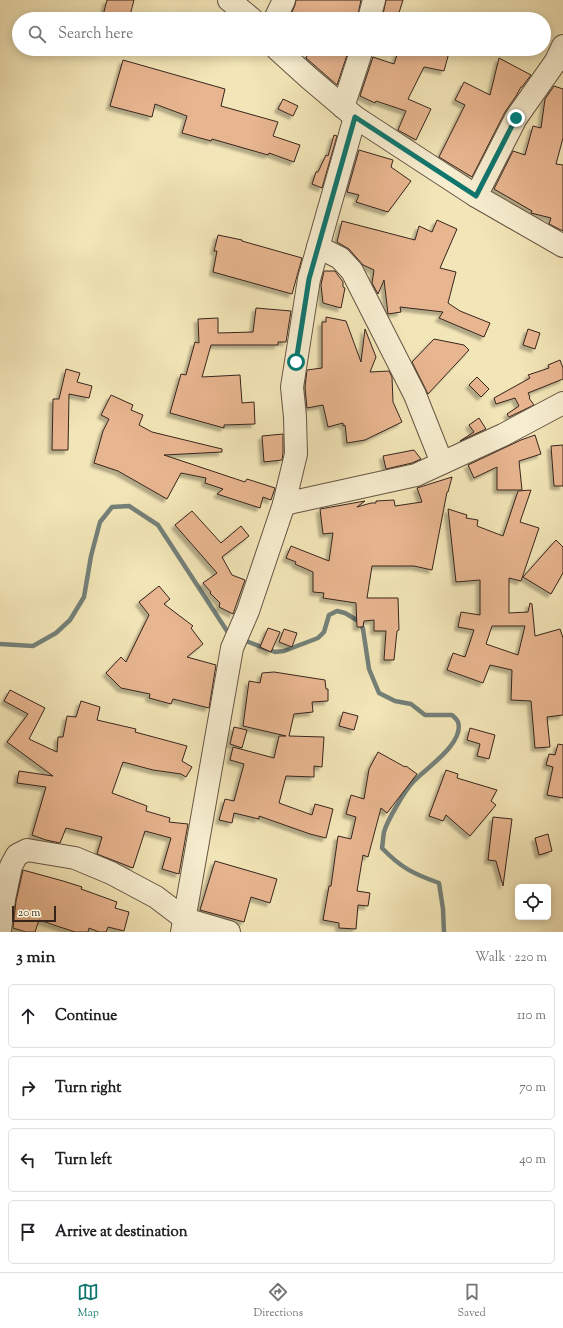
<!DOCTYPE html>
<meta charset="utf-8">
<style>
:root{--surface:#fff;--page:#f6f6f6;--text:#202124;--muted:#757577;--line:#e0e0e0;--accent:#0f766e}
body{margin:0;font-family:"Sorts Mill Goudy",serif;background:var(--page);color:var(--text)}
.controls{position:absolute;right:12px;bottom:12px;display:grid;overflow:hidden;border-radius:6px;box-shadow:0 2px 10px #0003}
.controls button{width:36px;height:36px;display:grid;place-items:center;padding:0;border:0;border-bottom:1px solid var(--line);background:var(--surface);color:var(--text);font:20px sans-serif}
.scale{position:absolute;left:12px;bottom:10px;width:44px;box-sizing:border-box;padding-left:4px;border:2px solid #37251d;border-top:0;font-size:11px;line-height:14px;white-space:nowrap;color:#37251d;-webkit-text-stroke:3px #f7eed0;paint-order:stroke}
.stop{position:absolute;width:12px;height:12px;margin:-9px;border:3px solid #0f766e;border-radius:50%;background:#fff}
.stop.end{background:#0f766e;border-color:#fff;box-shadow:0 1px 4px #0008}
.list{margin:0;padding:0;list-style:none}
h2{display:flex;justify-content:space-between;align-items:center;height:52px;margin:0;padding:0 16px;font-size:17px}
h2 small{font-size:13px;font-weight:400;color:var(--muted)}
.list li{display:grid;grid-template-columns:26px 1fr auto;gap:12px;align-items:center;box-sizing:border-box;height:64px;margin:0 8px 8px;padding:0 8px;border:1px solid var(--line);border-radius:6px}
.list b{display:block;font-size:15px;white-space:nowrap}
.list em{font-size:13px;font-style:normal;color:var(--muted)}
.icon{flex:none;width:22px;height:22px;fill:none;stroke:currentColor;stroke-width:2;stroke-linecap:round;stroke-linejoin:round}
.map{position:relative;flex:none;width:563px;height:932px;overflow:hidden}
.search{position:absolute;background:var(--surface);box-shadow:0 2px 10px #0003;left:12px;right:12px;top:12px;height:44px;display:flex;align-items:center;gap:10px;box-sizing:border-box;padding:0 14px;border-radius:22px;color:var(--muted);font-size:15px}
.sheet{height:340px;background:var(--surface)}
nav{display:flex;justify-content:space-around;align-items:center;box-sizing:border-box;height:56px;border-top:1px solid var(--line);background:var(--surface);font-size:11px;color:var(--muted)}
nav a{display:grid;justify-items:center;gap:2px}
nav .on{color:var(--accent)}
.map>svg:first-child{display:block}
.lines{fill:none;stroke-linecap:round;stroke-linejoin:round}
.stream{stroke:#748079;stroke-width:4.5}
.building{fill:#e7b58f;stroke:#37251d;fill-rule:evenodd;filter:url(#shadow)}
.minor-casing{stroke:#654;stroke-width:24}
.minor{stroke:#f7eed0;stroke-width:22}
.route{stroke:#0f766e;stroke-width:5}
</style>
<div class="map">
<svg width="563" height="932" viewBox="0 0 563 932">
<defs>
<filter id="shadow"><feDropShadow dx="-3.5" dy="3.5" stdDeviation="1" flood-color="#0004"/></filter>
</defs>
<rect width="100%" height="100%" fill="#f2e5b7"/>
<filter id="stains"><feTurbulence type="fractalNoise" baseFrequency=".005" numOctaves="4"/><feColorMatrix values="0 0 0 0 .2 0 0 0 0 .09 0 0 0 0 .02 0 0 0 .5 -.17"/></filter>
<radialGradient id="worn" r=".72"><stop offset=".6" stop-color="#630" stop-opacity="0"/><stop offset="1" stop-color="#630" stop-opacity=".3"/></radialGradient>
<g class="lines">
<g class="stream">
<path d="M246,641l29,11 9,-1 34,-13 6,-6 5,-17 8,-4 8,2 15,9 3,7 6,40 10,24 16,8 16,3 14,11h27c2,2 5,4 6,7 7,21 -33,47 -44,59 -9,9 -27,40 -30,51 -1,5 -1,11 -2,16 19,20 32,26 57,35l4,26 1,23"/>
<path d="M0,644l33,2 23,-13 14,-13 14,-23 7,-41 9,-34 12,-15 17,-1 29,19 69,106"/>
</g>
</g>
<g class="building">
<path d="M107,0h27l-5,19h-27z"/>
<path d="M296,0h65l-4,19h-68l6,-14z"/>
<path d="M386,0h17l-6,19h-15z"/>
<path d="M311,49h38l-12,36 -31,-27z"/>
<path d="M399,49h51l-6,22 -20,-4 -16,32 23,10 -15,31 -18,-10 8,-19 -30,-10 -1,2 -15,-7 13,-39 21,7z"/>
<path d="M499,58l32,17 -9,12h-1l-5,9 -11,16 -33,65 -33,-20 26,-52 -10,-5 9,-18 26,13z"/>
<path d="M123,60l102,29 -4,17 57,16 -5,14 27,9 -6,17 -25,-9 -1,2 -56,-16 -1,2 -29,-8 5,-17 -32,-12 -3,13 -42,-11z"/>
<path d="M554,86l9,3v49l-7,26 7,1v66l-14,-7 2,-6 -20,-5 1,-2 -38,-22 19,-38 12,4 8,-29 8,2 4,-29z"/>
<path d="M283,99l15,7 -5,10 -15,-7z"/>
<path d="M334,135l3,1 -15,52 -10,-4 4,-12h2l8,-17 2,1z"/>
<path d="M359,150l34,10 -2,7 20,14 -23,31 -32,-10 3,-7 -12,-3z"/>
<path d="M437,220l20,9 -17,39 16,4 -8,31 12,8 30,12 -6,14 -45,-19 4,-6 -43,-5 1,5 -13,2 -4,-34 -6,14 -6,-11 2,-13 -11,-5 -14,-16 -12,-7 5,-21 73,19 4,-14 13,6z"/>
<path d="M218,235l24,5v1l60,17 -10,36 -79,-22 4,-21h-3z"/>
<path d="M324,271h11l8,11v5l2,1 -4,20 -18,-5 -2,-18z"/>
<path d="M256,308l35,3 -5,31h-8v3h-67l-9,32 38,-2 2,28 12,-1 1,22 -31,1v3l-54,-15 11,-39 5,1 9,-33 4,1 -1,-24 20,-1v15l35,-1z"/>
<path d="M326,317l20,4 15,41 4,-33 11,28 -6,15 19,-1 3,6 1,25 9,20 -37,18 -18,3 -2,-18 -2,1v-3l-15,4 -5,-22 -16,3 -2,-21 2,-17 15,-2v-46h4z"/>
<path d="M528,329l12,4 -5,16 -12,-4z"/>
<path d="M434,339l30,6 5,5 -41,44 -16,-32z"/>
<path d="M560,360l3,8v11l-35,14 2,4 -1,1 5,7 -25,12 -2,-3 12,-8 -4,-8 -19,6 -2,-6 36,-20 -2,-3 21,-7 -1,-3z"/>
<path d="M66,369l14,4 -3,9 15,4 -3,12 -20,-4 -1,56h-16l1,-51h6z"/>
<path d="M477,377l12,12 -8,8 -12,-12z"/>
<path d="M111,395l22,10 -2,5 12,5 -4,10 13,7 70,17v3l-58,3 81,27 2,-3 28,9 -4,12 -8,-3 -3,11 -43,-14 6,-5 -18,-6 1,-5 -25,-5 -14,26 -49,-28 -24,-8 9,-32 6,-12 -8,-4z"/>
<path d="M479,418l7,11 -26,12 14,-9 -5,-7z"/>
<path d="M283,434v19l-1,7 -18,2 -2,-26z"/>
<path d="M535,435l6,19 -22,7 3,29h-25v-23l-23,11 -6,-13 53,-25z"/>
<path d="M563,445v41h-9l-3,-40z"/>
<path d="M414,450l7,9 -9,4 -26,6 -3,-13z"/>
<path d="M452,477l-4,15h-1l-15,78 -18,-4h-42l-5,32h31l1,32 -2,1 -3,29h-10l2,-29h-12v-11l-10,1 -1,6h-6l-1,-24 -33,-5 1,-5 -11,-1v-20l-18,-8 1,-2 -10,-4 5,-12 38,15 4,-28 -10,1 -3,-25 45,-8 -8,6 14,-4h5v-2l18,-1 1,6 27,-4 -5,-14z"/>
<path d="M531,490l-11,32 19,6 -18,53 -12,-3v35l19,-1 2,-9 2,1 3,32 25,-7 3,9v77l-16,2 3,30 -15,1 -4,-47 -20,-1 1,-30 -22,-5 -7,18 -36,-13 6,-17 12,4 9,-27 -16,-3 3,-15 19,3v-35l-24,2 -8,-73 19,6 -1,3 12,2 -1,6 26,10 15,-45zM492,626h33l-7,29 -32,-11z"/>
<path d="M192,511l29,32 20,-17 8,10 -27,21 10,18 13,5 -12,34 -14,-7 1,-4 -10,-10 1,-1 -8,-9 14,-10 -42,-48z"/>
<path d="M556,540l7,7v26l-12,21 -28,-17z"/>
<path d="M159,586l11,13 -6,5 29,22 -2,2 12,16 -16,13 29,8 -7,43 -36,-9 -2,5 -22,-6 1,-4 -29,-6 -15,-15 15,-16 5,5 23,-47 -10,-13z"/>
<path d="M268,628l12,4 -9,20 -11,-5z"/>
<path d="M284,629l13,4 -5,14 -13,-5z"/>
<path d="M274,672l51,8 1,9h2v12l-16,1 1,10 -19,2 -5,22 35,1 -2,30 -8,-1v11l-28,-1 -7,27 33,12 3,-11 18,5 -7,29 -16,-4 -51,-18v3l-25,-6 -2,10 -13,-3 6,-21 9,2 10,-37 -14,-4 3,-13 41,11 5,-22h7l-43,-10 6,-45 11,2 2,-10z"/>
<path d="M10,690l35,18 -16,31 28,13 1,-15h5l4,-21 9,1 5,-16 19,6 -3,13 39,9 -1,3 52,14 -5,15 10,6 -6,10 -5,-3 -28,-4 -30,-8 -11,31 35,13 -1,5 24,7 -1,4 19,2 -9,50 -17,-5 9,-31 -26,-7 -12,37 -36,-14 5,-17 -36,-9 -6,15 -14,-3 -14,-5 14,-48 -29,-4 2,-12 34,5 -46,-34 21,-28 -24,-13z"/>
<path d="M343,712l15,4 -4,14 -15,-4z"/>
<path d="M234,727l13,3 -5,18 -12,-4z"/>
<path d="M470,728l25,7 -6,24 -12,-3 3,-12 -13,-4z"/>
<path d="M558,744l5,1v53l-16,-3 6,-28 -7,-2 3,-11 6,1z"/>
<path d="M378,752l27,15 1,-1 11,8 -30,39 -6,-5 -13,49 -5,-2 -6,36 13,2 -2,13 -10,-1 -2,24 -17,-1v-5l-16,-3 6,-34h2l7,-50 13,3 5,-22 -10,-3 5,-19 13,4 5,-30z"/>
<path d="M446,770l12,4 -1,4 40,12 -6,11 5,4 -26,31 -24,-21 -3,6 -14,-5z"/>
<path d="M493,817l19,2 -9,67 -7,-25 -8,-1z"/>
<path d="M548,834l4,17 -13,4 -4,-17z"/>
<path d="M215,861l62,18 -7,24 -19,-6 -7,25 -44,-12z"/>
<path d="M23,870l40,11 19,6 -1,2 36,13 -2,6 14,4 -5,19 -16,-4 -2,5h-7l-10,-4 -1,4h-13l-36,-12 -4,12h-9l-13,-4 3,-27z"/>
</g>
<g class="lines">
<defs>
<g id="minor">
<path d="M229,0l23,19"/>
<path d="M275,19l9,-19"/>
<path d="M369,19l5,-19"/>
<path d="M277,49l32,29 46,39 121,79 87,50"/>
<path d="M343,107l19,-58"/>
<path d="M476,196l40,-78 40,-57 7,-15"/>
<path d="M318,247l22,11 12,13 63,124 27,68"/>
<path d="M284,504l132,-29 87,-40 60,-32"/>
<path d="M0,930l4,-31 7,-33 6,-11 10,-5 48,8 36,15 45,24 29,22 44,13"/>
<path d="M182,932l50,-284 16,-37 36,-107 12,-50 -1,-37 -3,-30 17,-108 46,-162"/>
</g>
</defs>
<use href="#minor" class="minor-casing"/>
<use href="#minor" class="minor"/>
</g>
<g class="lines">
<path class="route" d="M296,362l13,-83 46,-162 121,79 40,-78"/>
</g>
<rect width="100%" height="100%" filter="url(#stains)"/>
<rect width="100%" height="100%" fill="url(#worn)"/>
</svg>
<div class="controls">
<button><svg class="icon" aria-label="locate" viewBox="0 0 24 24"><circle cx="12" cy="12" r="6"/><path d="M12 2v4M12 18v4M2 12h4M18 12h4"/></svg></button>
</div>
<div class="scale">20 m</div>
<div class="stop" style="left:296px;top:362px"></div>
<div class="stop end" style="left:516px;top:118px"></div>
<div class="search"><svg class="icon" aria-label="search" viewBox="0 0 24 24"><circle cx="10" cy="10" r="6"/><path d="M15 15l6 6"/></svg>Search here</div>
</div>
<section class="sheet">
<h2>3 min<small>Walk · 220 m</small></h2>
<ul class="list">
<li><svg class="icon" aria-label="ahead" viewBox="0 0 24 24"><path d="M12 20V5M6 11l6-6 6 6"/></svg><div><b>Continue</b></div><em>110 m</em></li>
<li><svg class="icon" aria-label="right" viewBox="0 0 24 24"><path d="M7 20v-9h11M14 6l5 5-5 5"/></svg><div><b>Turn right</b></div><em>70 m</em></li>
<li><svg class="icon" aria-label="left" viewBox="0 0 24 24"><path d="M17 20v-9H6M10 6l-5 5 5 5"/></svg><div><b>Turn left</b></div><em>40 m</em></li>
<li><svg class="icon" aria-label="arrive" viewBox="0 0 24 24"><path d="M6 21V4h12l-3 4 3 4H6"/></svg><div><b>Arrive at destination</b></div></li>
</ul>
</section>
<nav>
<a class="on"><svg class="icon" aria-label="map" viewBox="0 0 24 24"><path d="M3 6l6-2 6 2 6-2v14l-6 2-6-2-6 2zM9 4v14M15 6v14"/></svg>Map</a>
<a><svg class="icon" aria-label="directions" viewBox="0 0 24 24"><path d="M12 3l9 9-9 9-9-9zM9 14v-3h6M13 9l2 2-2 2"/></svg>Directions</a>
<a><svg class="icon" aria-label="saved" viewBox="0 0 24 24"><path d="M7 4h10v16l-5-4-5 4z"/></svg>Saved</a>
</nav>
